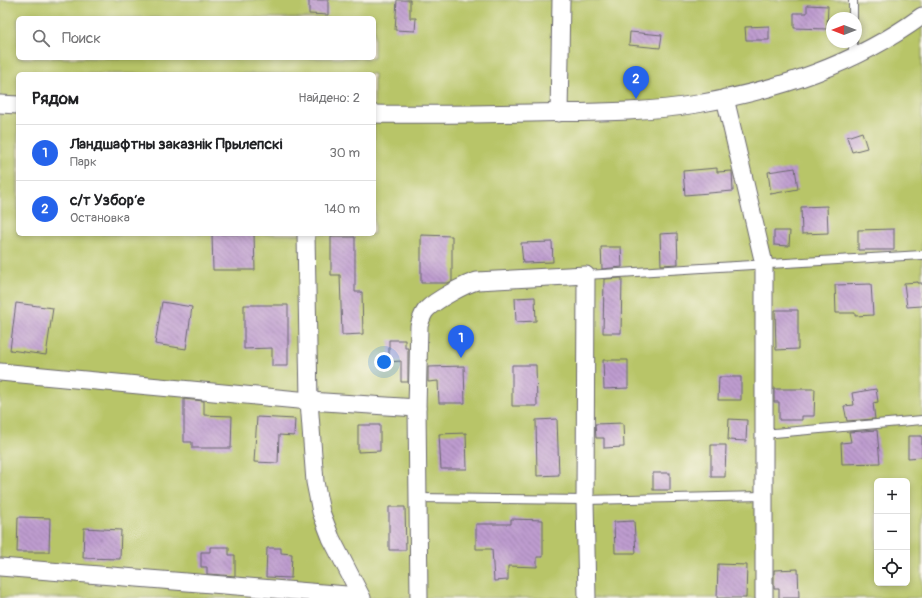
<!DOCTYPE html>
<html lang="ru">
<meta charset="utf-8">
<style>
:root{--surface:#fff;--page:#f2f2f2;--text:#202124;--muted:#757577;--line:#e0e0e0;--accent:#2563eb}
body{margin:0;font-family:Pangolin,sans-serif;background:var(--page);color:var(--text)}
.controls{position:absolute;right:12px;bottom:12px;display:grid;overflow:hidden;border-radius:6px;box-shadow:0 2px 6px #0003}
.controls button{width:36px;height:36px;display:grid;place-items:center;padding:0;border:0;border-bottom:1px solid var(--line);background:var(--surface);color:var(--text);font:20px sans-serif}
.compass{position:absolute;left:826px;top:12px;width:36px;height:36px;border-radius:50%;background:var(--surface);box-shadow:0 2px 6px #0003;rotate:270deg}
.you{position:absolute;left:384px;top:362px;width:14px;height:14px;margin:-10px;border:3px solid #fff;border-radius:50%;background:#1a73e8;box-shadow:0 0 0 6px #1a73e833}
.badge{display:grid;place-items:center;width:26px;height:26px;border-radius:50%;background:var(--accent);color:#fff;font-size:13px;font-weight:700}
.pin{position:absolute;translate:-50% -33px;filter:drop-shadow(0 1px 2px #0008)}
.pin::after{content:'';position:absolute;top:21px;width:14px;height:12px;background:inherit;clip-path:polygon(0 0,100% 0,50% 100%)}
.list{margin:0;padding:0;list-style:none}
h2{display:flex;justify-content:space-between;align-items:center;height:52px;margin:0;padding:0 16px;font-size:17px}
h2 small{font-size:13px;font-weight:400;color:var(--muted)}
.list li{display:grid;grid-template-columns:26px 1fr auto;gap:12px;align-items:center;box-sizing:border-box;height:56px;padding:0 16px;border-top:1px solid var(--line)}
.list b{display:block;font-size:15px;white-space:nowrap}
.list p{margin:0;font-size:13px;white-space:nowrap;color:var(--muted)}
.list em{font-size:13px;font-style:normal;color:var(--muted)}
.icon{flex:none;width:22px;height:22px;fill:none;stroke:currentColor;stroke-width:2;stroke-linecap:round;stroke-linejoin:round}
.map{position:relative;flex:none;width:922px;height:598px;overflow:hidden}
.search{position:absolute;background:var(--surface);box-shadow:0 2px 6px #0003;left:16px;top:16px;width:360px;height:44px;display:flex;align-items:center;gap:10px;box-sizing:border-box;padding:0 14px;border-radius:6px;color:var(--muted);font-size:15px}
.panel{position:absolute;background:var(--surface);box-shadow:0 2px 6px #0003;left:16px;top:72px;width:360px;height:164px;border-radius:6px}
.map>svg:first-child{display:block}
.green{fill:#b8c567;stroke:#6d7451;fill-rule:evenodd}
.building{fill:url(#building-back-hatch)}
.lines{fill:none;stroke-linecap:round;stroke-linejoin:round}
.service-casing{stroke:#6a676e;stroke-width:10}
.minor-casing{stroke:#6a676e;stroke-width:19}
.service{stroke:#fff;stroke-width:8}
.minor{stroke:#fff;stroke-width:17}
</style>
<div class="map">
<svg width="922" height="598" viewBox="0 0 922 598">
<defs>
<pattern id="building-back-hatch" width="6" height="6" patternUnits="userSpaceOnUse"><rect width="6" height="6" fill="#be9ccf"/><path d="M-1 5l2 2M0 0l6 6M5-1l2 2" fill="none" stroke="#9a7fa9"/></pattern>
</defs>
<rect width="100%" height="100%" fill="#fbf7ec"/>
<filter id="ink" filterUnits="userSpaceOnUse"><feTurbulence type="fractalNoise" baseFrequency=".025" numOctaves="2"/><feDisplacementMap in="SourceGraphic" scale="8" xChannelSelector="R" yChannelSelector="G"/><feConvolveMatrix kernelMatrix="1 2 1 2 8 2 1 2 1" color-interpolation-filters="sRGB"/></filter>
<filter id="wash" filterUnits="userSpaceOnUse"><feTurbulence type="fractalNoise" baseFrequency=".012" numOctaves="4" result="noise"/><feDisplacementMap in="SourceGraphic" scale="16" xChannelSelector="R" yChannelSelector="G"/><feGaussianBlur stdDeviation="0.9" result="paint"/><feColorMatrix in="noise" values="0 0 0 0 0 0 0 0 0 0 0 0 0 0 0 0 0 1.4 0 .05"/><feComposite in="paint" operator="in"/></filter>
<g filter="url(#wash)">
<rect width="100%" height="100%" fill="#f1e7cd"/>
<path class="green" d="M0,0h922v598h-922zM18,18h356v40h-356zM832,18h24v24h-24zM18,74h356v160h-356zM877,481h30v102h-30z"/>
<g id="blocks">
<g class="building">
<path d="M309,0h19v15l-19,-1z"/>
<path d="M397,0h13v18h6l-1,13 -20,-1z"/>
<path d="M807,5l21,1 -1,23 -33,-1v-15h13z"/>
<path d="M769,26v14h-23l-1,-13z"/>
<path d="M630,32l32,3 -2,13 -31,-3z"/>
<path d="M862,132l5,16 -15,4 -5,-15z"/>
<path d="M717,168v4l15,-1 1,20 -48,4 -2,-24z"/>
<path d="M795,168l3,21 -27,5 -3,-22z"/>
<path d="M827,206l1,27 -26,1 -1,-27z"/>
<path d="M894,229v21h-36v-20z"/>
<path d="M774,231h16l-1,15 -15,-1z"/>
<path d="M677,233l1,31 -17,1 -1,-31z"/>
<path d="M212,234h42l1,36h-42z"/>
<path d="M421,235l31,1v45l-4,2h-27z"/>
<path d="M331,237h24v55h7l1,42 -21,1 -2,-60h-9z"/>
<path d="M552,242l1,20 -30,1 -2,-20z"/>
<path d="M601,247h20l1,20 -20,2z"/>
<path d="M622,278l-1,55h-18l1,-54z"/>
<path d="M918,282v1h4v23l-15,1 -3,-24z"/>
<path d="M871,284l2,31 -18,1v-3h-19l-1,-28z"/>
<path d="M535,297l1,24 -20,1 -1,-24z"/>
<path d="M162,302l30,5 -6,42 -31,-5z"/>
<path d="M16,303l37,5 -7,47 -36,-5z"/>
<path d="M244,305h44v61h-16v-18l-28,1z"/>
<path d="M775,310h23v39l-22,1z"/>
<path d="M389,340h16v8h3v34h-7v-21l-12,1z"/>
<path d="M603,360h25v28l-24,1z"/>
<path d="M512,365h24l1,41h-25z"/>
<path d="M464,366l1,37h-26l-1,-22 -10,1v-15z"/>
<path d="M719,377h22v23h-23z"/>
<path d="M774,389h41l-1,27h-12v4h-23v-18h-5z"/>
<path d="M876,389l2,13 -5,1 2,16 -28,2 -3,-15 10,-1 -2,-12z"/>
<path d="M184,399l20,2v14l28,1 -1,32h-39v-6h-8z"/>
<path d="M257,417l38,2 -1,17 -15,-1 -1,28 -24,-1z"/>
<path d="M557,419l2,56 -22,1 -1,-56z"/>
<path d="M729,419l18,1 -1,21 -18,-1z"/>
<path d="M623,423l1,24 -20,1v-10h-8l-1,-14z"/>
<path d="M358,425h22v26l-22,1z"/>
<path d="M877,430l3,33 -38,1 -1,-21 10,-1 -2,-10z"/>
<path d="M466,433l1,36h-26l-2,-35z"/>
<path d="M908,436h14v21l-14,1z"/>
<path d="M711,445h15l-1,32h-14z"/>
<rect x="653" y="473" width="17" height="17"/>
<path d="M389,507h16l1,43h-17z"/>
<path d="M18,517l32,1 -1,34h-32z"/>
<path d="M511,519l32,1v37h-6v10l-29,-1v14l-14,1 -2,-32h-16v-25h35z"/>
<path d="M634,521l2,32h-21l-1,-31z"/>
<path d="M84,528l37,2 -1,29 -37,-1z"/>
<path d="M210,547h19v8h6v21l-28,-2v-7h-6v-15h9z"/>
<path d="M267,548h14v5l11,1 -1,24 -25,-1z"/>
<path d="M718,564l29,1 -1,33h-29z"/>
<path d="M798,569l1,29h-20v-9h-5v-19z"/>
</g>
</g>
</g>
<g filter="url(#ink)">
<use href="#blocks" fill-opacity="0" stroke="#6a676e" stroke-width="1"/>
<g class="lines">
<defs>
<g id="service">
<path d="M853,18v-18"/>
<path d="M853,57v-15"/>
<path d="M586,275l336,-20"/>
<path d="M763,434l159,-14"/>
<path d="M419,498l166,2 178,-4"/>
</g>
<g id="minor">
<path d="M725,98l39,166v334"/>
<path d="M0,104l18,1"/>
<path d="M559,113l2,-113"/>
<path d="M374,114c52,1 105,0 157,-1 54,-1 112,0 166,-9 81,-14 158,-39 225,-88"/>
<path d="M306,234l3,167 6,81 6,30 10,26 31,60"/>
<path d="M0,372l309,29 108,7"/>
<path d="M0,567l359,29"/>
<path d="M419,598l-2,-190 2,-82c2,-6 3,-12 8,-17 9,-9 38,-25 50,-28l109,-6 -1,225 2,98"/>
</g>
</defs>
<use href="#service" class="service-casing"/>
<use href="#minor" class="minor-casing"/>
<use href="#service" class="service"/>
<use href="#minor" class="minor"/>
</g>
</g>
</svg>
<div class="controls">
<button>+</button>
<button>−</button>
<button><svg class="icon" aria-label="locate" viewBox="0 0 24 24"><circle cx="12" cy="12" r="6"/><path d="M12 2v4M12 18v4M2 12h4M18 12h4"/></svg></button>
</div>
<svg class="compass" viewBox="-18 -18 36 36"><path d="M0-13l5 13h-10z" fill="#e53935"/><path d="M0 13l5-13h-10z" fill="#757577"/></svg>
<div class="you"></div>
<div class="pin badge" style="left:461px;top:358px">1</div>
<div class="pin badge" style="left:636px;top:99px">2</div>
<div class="search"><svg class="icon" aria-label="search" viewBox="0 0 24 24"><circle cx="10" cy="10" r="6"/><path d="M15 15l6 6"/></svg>Поиск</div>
<section class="panel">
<h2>Рядом<small>Найдено: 2</small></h2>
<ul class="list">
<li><span class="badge">1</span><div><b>Ландшафтны заказнік Прылепскі</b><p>Парк</p></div><em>30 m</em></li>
<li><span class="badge">2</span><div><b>с/т Узборʼе</b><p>Остановка</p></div><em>140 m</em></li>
</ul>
</section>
</div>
